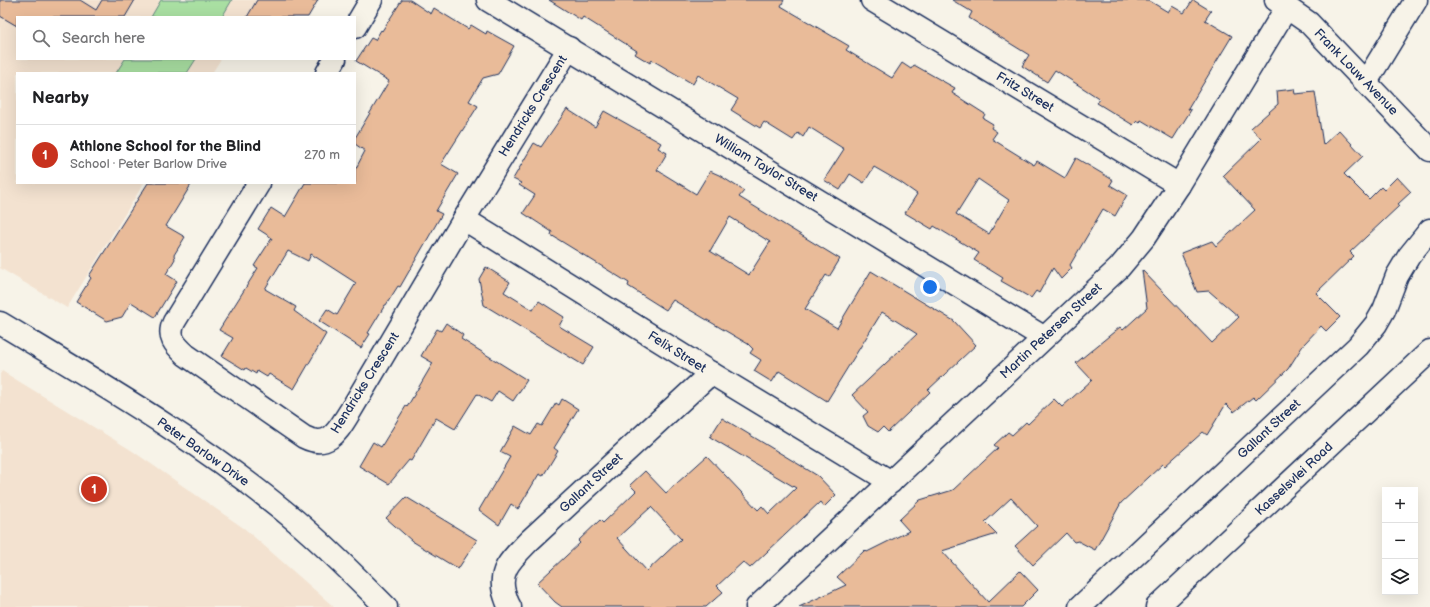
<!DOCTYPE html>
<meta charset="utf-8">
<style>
:root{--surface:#fff;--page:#f2f2f2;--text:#202124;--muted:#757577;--line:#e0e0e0;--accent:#c8321e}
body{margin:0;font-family:"Balsamiq Sans",sans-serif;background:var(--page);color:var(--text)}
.controls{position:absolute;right:12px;bottom:12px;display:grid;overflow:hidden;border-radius:0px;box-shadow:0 4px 16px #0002}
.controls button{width:36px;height:36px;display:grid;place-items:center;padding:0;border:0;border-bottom:1px solid var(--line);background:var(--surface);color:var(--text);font:20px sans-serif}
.you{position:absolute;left:930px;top:287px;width:14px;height:14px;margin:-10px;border:3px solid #fff;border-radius:50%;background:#1a73e8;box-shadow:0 0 0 6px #1a73e833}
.badge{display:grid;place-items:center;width:26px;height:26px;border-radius:50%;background:var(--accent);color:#fff;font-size:13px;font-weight:700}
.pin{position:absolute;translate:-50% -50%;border:2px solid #fff;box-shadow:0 1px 4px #0006}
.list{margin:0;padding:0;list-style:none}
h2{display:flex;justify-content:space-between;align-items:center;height:52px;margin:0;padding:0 16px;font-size:17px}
h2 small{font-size:13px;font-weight:400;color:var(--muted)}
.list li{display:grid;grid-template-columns:26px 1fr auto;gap:12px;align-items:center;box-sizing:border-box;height:60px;padding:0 16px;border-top:1px solid var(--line)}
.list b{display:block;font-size:15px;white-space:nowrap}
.list p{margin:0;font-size:13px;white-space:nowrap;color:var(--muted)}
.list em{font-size:13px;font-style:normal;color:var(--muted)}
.icon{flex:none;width:22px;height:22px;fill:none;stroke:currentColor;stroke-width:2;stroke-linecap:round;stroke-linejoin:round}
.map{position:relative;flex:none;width:1430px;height:607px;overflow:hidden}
.search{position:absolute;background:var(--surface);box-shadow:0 4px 16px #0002;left:16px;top:16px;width:340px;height:44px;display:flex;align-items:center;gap:10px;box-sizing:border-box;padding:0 14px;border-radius:0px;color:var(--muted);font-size:15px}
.panel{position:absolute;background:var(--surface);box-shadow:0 4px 16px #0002;left:16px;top:72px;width:340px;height:112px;border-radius:0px}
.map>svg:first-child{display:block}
.built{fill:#f3e2d0}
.green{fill:#a9dfa2;stroke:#628780}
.building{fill:#e9bb99;stroke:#1b2f5e;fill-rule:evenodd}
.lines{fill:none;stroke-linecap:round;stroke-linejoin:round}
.minor-casing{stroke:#1b2f5e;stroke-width:25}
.tertiary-casing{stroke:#1b2f5e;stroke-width:25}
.minor{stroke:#f7f3e8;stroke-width:22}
.tertiary{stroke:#f7f3e8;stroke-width:22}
.labels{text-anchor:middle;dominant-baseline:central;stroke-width:4;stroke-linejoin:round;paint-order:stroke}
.street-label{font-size:13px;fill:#1b2f5e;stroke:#f7f3e8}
</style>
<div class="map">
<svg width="1430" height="607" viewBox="0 0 1430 607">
<rect width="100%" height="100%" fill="#f7f3e8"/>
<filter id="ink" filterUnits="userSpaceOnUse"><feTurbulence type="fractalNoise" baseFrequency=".025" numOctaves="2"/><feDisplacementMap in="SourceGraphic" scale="8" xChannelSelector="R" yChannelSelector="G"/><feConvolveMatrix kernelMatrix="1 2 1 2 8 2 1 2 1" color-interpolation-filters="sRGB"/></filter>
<g filter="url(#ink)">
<g class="built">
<path d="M0,0h258l-11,17h-230v42h204l-9,14h-195v110h127l-77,125 -67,-40z"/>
<path d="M2,371l129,79 114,79 89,78h-334v-233z"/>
</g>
<g class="green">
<path d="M161,0h71l-10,17h-71z"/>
<path d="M125,59h71l-9,14h-71z"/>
</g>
<g class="building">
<path d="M0,0h80l16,10 6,-10h33l-10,17h-108v9l-17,-10z"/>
<path d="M257,0h61l-10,17h-61z"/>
<path d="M402,0h8l21,14 3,-6 34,21 3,-4 15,9 1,-3 27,15 -16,28 -15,4 -14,23 9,5 -37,58 17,10 -22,37 6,3 -42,73 -2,-1 -12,19h-1l-17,28 2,1 -9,14 -42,-27 8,-12 10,6 19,-32 -45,-29 -3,7 -20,-10 -23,38 31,18 -2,4 32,23 -32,55 -25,-15 -2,3 -10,-6 -1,3 -10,-6 -1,2 -23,-14 11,-18 -14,-8 39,-62 -4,-2 18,-28 -14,-9 13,-21 14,9 20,-34h50v-13l10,-19 -10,-7v-6l34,-57 -33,-20 15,-23 4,2 6,-10 1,1z"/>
<path d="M549,0h235l-3,6 68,40 -3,4 46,28 10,-15 9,6 3,-4 41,23 -3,5 33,21 -2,4 10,6 -2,4 6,4 -5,7 42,26 3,-4 28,17 11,-20 37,22 -3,5 17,10 -12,21 -12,-7 -33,56 2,3 -11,11 -8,-11 -14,25 -3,-2 -5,7 -30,-17 2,-3 -29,-18 5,-7 -45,-27 -2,3 -27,-16 12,-19 -17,-12 -26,-15 -10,16 -14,-9 -10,16 -16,-10 20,-31 -35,-22 -6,10 -5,-4 -5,7 -29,-18 -4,6 -29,-18 7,-11 -40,-24 -5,9 -41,-24 -2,3 -15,-9 2,-3 -54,-34 -2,3zM978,179l31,21 -20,34 -33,-20z"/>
<path d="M952,0h196l20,12 4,-6 12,7 9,-13 18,11 -6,9 27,16 -29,48 -15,25 3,1 -18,29 -32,-19 -1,3 -3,-2 -4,4 -36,-22 3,-4 -45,-29 -8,12 -25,-16 7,-11 -60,-37 3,-6z"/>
<path d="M1294,89l1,5 20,-2 8,53 16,-15 24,26 -19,18 25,25 12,-12 3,3 13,-13 14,15 -13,12 1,2 -49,46 4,4 -38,37 24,24 -14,14 -5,-5 -17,18 -16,25 -32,31 -3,-3 -19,15 -8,-8 -19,31 -4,-3 -38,34 -2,-2 -42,39 -26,47 -17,-9 -4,1 -8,-9 -33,32 -18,-19 22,-20 -26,-28 -26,24 12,12 -55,17 46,51 32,-31 18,19 -17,17h-222l47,-22 -9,-8 28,-27 2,2 42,-21 -10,-11 21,-20 33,-10 45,-42 -4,-3 14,-13 4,3 14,-13 2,2 26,-25 8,8 30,-27 -16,-17 44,-36 3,3 24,-22 -5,-38 70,73 27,-26 -30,-26 -12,1 -16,-39 31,-12 4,5 39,-36 -32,-34 38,-37 -10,-11 27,-24 -1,-13z"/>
<path d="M567,109l28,18 9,-16 57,32 -3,5 9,5 -10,17 39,24 14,-23 9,4 25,16 -5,6 101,62 -11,18 -3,-2 -21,34 32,19 34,-57 83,50 22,24 -48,45 2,2 -42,40 -5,-5 -5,5 -10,-6 -5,-10 5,-4 -16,-17 65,-61 -35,-22 -55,89 -48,-30 -7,11 -18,-11 7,-11 -11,-7 3,-4 -5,-5 -75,-44 -7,10 -38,-24 1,-3 -78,-48 1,-3 -29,-19 12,-18 -16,-10 2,-2 -8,-4 21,-36 7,4zM730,217l40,25 -21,33 -39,-24z"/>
<path d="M148,183h44l-26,43 19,11 -11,18 1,4 -9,15 11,7 -22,36 -24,-15 -9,15 -15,4 -31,-19 15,-24 -2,-2z"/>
<path d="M486,267l24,15 -6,10 29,18 6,-9 25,16 -5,9 35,21 -11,18 -99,-60 -5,-26z"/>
<path d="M446,323l17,12 -2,4 66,41 -14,21 -15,-10 -7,11 -14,-8 -22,35 -19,-11 -25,43 -2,-1 -20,24 -30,-18 14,-24 8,5 25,-41 1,1 26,-44 -12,-7 16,-27 4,2z"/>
<path d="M562,399l16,10 -24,39 4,3 -15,25 -4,-2 -21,35 -7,-5 -12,21 -20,-15 31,-53 -10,-5 15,-26 16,9 7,-11 4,2 14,-23 3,2z"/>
<path d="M722,418l96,58 18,19 -12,12 -4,-5 -70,66 -7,-6 -26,24 6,6 -17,15h-144l-7,-5 -18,-19 43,-40 -2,-2 22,-21 3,3 33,-32 -6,-6 15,-14 21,22 41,-37 51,54 4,-4 7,8 27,-26 -86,-51zM651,507l30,32 -34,32 -30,-33z"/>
<path d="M406,497l71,43 -19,29 -46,-28 -26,-23z"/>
</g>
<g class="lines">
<defs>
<g id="minor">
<path d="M488,0l555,337"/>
<path d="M872,0l307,185"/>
<path d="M1276,0l33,23 121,127"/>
<path d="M355,27l16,-27"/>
<path d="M327,73l8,-14"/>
<path d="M1366,82l50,-82"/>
<path d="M259,183l-85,139c-7,15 1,23 12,33l118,82c26,13 34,-7 47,-27l113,-191 105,-171"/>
<path d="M464,219l247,154 180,109"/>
<path d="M510,607c-3,-4 -4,-9 -6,-15 -6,-23 10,-35 25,-51l182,-168"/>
<path d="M757,607l362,-339 25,-30 35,-53 108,-178"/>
<path d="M1080,607l278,-261 18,-22 8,-14 13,-34 12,-20 21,-26"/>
</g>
<g id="tertiary">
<path d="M0,323c101,61 205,121 296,198 32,27 61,57 90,86"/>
<path d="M1157,607l273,-256"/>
</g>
</defs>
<use href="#minor" class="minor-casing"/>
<use href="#tertiary" class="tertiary-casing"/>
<use href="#minor" class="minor"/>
<use href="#tertiary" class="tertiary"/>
</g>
</g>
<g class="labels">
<g class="street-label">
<text transform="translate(1356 72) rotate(46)">Frank Louw Avenue</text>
<text transform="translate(1025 92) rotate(31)">Fritz Street</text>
<text transform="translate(533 106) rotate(-58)">Hendricks Crescent</text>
<text transform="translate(766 168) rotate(31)">William Taylor Street</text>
<text transform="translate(1051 331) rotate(-43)">Martin Petersen Street</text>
<text transform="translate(677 352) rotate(32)">Felix Street</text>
<text transform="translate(365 383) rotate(-58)">Hendricks Crescent</text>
<text transform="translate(1269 429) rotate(-43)">Gallant Street</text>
<text transform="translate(203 452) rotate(35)">Peter Barlow Drive</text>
<text transform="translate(1294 479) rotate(-43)">Kasselsvlei Road</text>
<text transform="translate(591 483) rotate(-43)">Gallant Street</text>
</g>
</g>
</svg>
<div class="controls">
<button>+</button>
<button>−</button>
<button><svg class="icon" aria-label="layers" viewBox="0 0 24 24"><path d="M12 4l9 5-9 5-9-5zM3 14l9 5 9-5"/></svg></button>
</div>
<div class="you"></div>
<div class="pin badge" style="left:94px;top:489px">1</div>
<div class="search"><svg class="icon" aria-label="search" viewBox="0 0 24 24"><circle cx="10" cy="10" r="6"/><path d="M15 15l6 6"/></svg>Search here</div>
<section class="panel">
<h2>Nearby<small></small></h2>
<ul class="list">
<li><span class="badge">1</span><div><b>Athlone School for the Blind</b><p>School · Peter Barlow Drive</p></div><em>270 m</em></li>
</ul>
</section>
</div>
